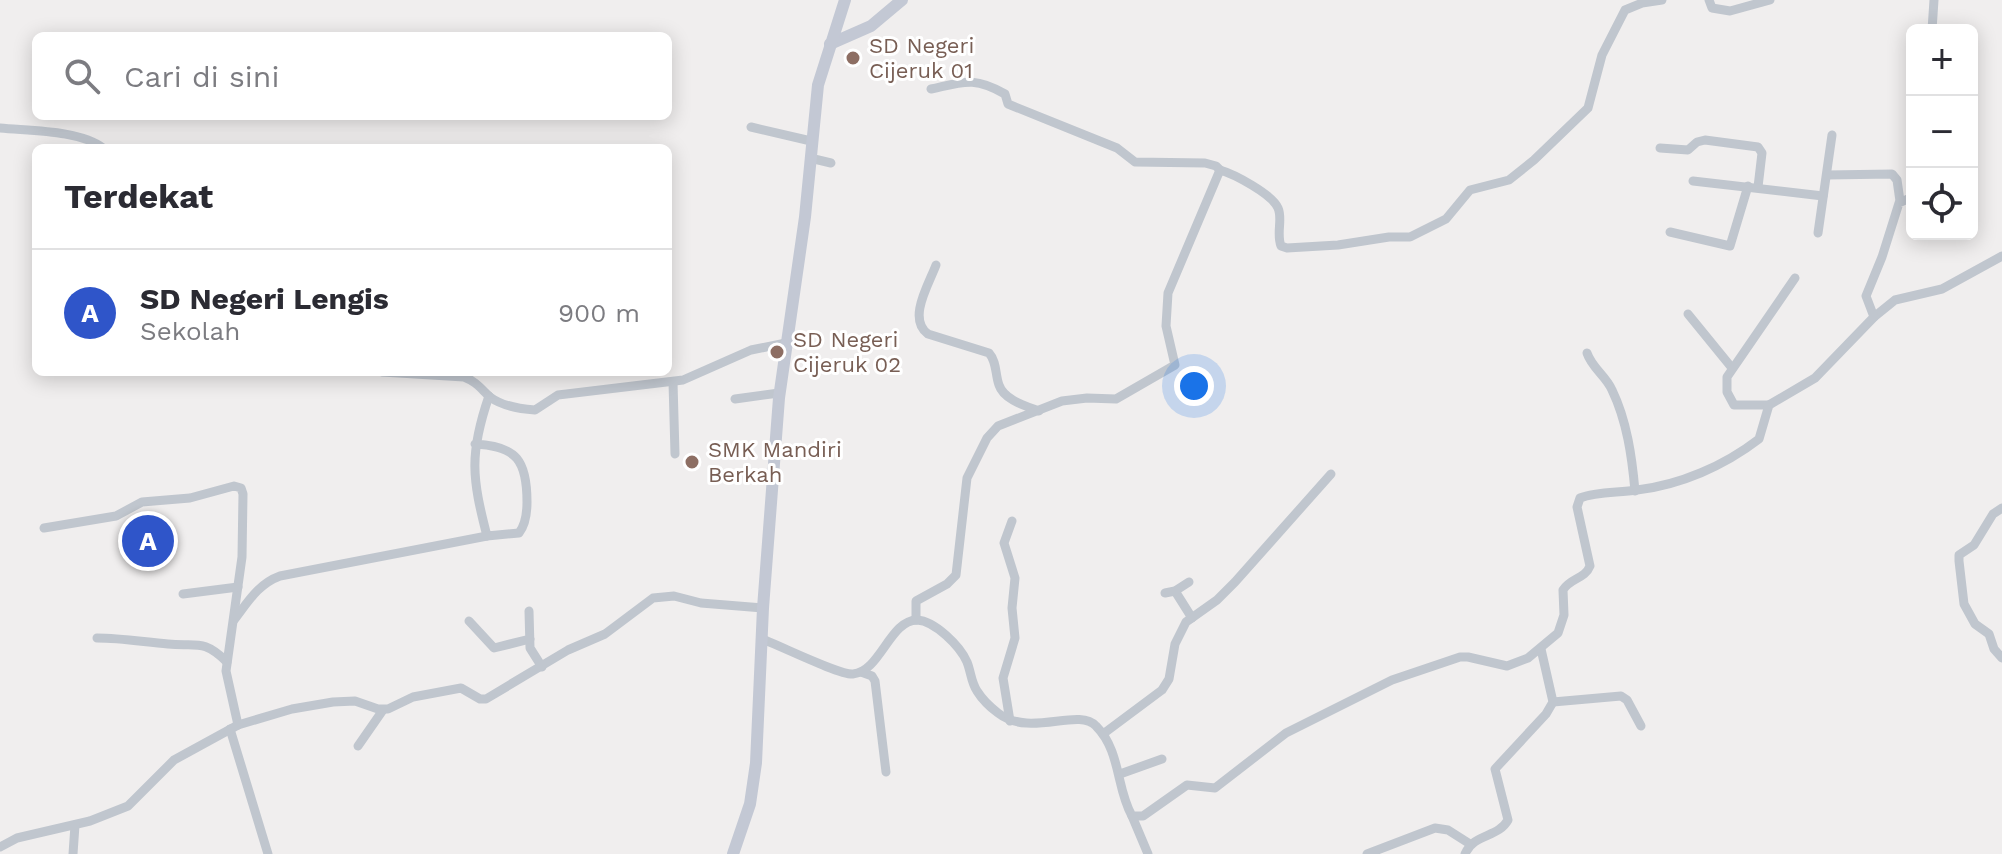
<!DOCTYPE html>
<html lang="id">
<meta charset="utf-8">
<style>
:root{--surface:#fff;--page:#f2f2f3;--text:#2b2b33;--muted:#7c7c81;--line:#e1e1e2;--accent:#2f55c9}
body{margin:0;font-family:"Work Sans",sans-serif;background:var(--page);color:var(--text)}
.controls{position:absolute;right:24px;top:24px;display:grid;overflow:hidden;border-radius:12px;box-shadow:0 4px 20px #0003}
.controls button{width:72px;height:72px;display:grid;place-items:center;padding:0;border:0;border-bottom:2px solid var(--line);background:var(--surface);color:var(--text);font:40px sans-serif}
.you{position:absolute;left:1194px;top:386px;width:28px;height:28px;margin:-20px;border:6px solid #fff;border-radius:50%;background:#1a73e8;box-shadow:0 0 0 12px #1a73e833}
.badge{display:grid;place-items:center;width:52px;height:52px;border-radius:50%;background:var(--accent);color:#fff;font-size:26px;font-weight:700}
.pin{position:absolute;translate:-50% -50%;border:4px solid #fff;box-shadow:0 2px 8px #0006}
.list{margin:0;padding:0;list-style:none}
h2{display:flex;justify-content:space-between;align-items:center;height:104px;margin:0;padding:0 32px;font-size:34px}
h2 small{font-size:26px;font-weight:400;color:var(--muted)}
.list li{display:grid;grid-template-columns:52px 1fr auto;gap:24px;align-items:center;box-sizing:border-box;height:128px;padding:0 32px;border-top:2px solid var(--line)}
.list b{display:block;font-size:30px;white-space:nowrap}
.list p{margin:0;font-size:26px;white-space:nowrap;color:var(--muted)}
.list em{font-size:26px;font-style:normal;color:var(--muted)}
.icon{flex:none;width:44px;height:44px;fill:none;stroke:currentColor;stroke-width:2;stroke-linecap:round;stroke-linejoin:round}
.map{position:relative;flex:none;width:2002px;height:854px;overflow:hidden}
.search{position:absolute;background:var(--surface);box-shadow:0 4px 20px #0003;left:32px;top:32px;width:640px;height:88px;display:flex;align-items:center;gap:20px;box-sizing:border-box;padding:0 28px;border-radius:12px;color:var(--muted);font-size:30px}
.panel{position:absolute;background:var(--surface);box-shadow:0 4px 20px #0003;left:32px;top:144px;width:640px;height:232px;border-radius:12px}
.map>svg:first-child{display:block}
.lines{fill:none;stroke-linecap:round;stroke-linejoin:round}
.street{stroke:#c0c6ce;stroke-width:9}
.secondary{stroke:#c3c8d4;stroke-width:12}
.education-dot{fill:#8d6e63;stroke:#fff;stroke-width:3}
.labels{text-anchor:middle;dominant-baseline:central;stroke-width:6;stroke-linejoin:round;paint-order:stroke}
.education-label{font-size:22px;fill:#785e54;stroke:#fff;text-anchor:start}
</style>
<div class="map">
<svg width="2002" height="854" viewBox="0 0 2002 854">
<rect width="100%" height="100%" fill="#f0eeee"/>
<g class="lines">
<g class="street">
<path d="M1709,0l3,8 18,3 40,-11"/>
<path d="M1932,30l2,-30"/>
<path d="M931,89c32,-7 43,-13 74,5l3,10 109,44 18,14 70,1 11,3 4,4"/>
<path d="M751,127l60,14"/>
<path d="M0,128c29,3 80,2 103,20"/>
<path d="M1660,148l28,2 9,-8 8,-2 53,7 4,6 -4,34"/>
<path d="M810,158l21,5"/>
<path d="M1827,175l65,-1 5,6 3,21"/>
<path d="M1693,181l130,15"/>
<path d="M1670,232l60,14 18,-60"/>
<path d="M1818,233l14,-98"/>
<path d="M936,265c-7,19 -29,54 -8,69l61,19c8,9 6,21 10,32 5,15 27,21 40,26"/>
<path d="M1688,314l44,54"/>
<path d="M1874,317l21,-17 47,-11 60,-33"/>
<path d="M1587,353c5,15 19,23 25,37 15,31 20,67 23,101"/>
<path d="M382,372l82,5c13,5 17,12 26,20 12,9 31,12 45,13l23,-15 125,-15 68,-30 35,-7"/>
<path d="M673,382l2,72"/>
<path d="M735,399l44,-6"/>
<path d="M1769,405h-35l-7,-13v-15l68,-99"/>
<path d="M475,444c42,2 52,17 52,58 0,11 -1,22 -8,31l-32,3c-15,-58 -18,-82 2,-140"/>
<path d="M2002,508l-9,6 -19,31 -15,10v6l5,43 11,20 14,10 5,15 8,9"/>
<path d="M44,528l72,-12 26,-14 48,-4 44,-12 7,2 2,6 -1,63 -16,114 12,54"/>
<path d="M1175,591l17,27"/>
<path d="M1165,593l10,-2 14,-9"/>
<path d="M183,594l55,-7"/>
<path d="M529,611l1,37 12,19"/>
<path d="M234,620c14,-18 24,-36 46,-44l207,-40"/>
<path d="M916,620v-19l31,-17 9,-9 11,-97 20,-40 11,-12 64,-25 25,-3 29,1 59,-34 -9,-39 2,-33 52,-123c14,4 52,24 58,38 5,11 -2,25 3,38l6,2 51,-3 51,-8h21l36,-18 24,-29 39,-10 25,-20 54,-52 14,-53 23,-45 17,-7 20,-3"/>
<path d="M469,621l25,27 36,-9"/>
<path d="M97,638c24,0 47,4 71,6 28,3 35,-6 59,18"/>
<path d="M762,639c19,7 77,36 91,35 27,-2 37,-54 64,-54 18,1 43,26 50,42 4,10 4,20 10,29 5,8 13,16 21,22 32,25 80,-6 98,13 25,25 20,62 36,90h11l44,-31 28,3 71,-55 106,-53 68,-23h8l39,9 21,-8 30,-25 6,-18 -1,-25c7,-12 22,-11 27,-24l-13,-59 3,-9c17,-7 38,-5 57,-8 43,-5 87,-24 122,-51l10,-34 46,-27 59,-61 -8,-21 16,-39 17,-54 13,-6"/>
<path d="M861,672l11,4 3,5 11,91"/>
<path d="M1553,702l68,-6 6,4 14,26"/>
<path d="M1010,721l-7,-43 12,-40 -3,-30 3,-30 -11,-35 8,-22"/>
<path d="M230,729l38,125"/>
<path d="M1103,734l59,-44 7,-11 6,-35 11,-22 31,-22 18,-18 96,-108"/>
<path d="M358,746l25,-36"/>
<path d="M1120,774l42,-15"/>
<path d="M1132,816l16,38"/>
<path d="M0,847l17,-9 73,-17 38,-15 46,-46 64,-35 54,-16 41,-7 22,-1 23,8h10l25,-12 48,-9 19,11h6l82,-49 37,-16 48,-36 21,-2 27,7 62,5"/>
<path d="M73,854l2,-29"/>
<path d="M1367,854l68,-26 13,2 22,14"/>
<path d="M1465,854c9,-21 33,-16 43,-34l-13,-51 51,-55 7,-12 -12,-53"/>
</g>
<g class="secondary">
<path d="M830,44l41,-18 31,-26"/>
<path d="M733,854l17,-50 6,-41 7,-155 16,-210 26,-181 13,-132 27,-85"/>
</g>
</g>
<g class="education-dot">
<circle cx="853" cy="58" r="8"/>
<circle cx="777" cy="352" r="8"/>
<circle cx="692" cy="462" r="8"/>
</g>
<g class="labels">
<g class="education-label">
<text x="869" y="45">SD Negeri<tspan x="869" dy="25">Cijeruk 01</tspan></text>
<text x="793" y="339">SD Negeri<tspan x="793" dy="25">Cijeruk 02</tspan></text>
<text x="708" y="449">SMK Mandiri<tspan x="708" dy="25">Berkah</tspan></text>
</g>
</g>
</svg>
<div class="controls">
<button>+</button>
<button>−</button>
<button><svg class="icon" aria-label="locate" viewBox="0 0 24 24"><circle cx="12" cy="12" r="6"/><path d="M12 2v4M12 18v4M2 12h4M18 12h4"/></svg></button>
</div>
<div class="you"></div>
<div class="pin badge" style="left:148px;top:541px">A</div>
<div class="search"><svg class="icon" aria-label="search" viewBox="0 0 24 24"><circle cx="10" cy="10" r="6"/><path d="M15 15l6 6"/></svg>Cari di sini</div>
<section class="panel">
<h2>Terdekat<small></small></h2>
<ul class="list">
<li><span class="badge">A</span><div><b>SD Negeri Lengis</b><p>Sekolah</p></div><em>900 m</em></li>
</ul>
</section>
</div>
